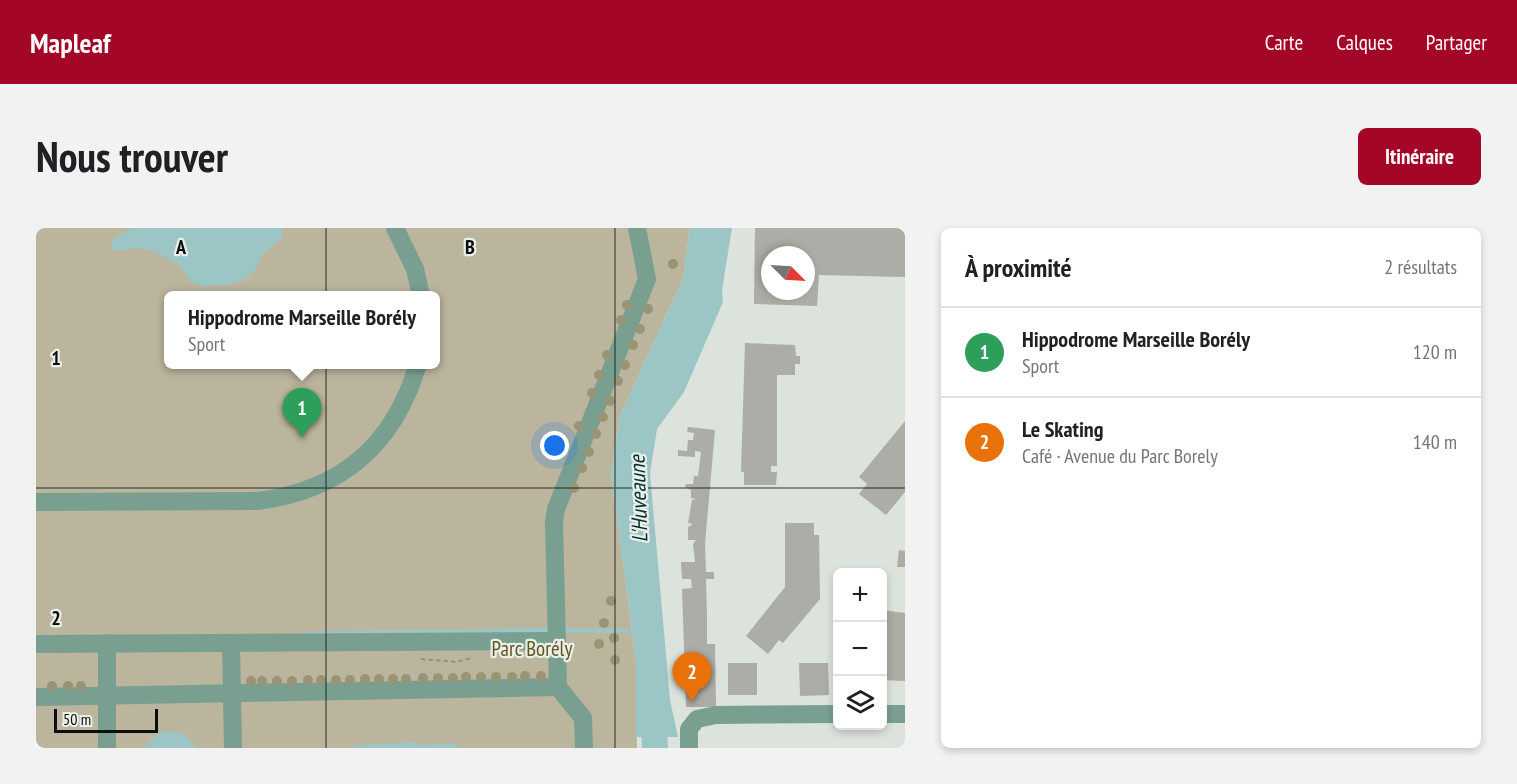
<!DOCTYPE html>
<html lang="fr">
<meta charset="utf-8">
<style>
:root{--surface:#fff;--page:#f2f2f2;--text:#202124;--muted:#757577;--line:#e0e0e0;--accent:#a40627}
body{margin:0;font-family:"PT Sans Narrow",sans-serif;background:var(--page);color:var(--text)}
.controls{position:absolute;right:18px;bottom:18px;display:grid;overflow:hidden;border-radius:9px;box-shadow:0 3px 9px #0003}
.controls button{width:54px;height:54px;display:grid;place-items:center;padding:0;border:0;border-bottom:2px solid var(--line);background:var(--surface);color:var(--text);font:30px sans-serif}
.compass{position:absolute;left:725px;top:18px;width:54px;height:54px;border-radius:50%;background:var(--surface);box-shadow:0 3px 9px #0003;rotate:114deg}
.scale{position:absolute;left:18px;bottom:15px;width:104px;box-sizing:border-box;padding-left:6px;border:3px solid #0c0d0c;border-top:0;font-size:16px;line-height:21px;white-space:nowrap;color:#0c0d0c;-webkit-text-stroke:4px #e9efe9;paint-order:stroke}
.you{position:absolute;left:519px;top:218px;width:21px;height:21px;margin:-15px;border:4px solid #fff;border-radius:50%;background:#1a73e8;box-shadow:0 0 0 9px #1a73e833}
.badge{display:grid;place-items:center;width:39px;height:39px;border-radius:50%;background:var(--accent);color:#fff;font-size:20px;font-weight:700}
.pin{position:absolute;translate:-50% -50px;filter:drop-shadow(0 2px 3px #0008)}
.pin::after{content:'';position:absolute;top:32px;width:21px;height:18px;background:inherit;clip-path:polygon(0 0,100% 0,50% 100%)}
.popup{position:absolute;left:128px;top:63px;width:276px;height:78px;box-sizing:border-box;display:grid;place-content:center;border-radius:9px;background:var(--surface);filter:drop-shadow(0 2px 4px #0005);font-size:20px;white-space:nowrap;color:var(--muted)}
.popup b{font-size:22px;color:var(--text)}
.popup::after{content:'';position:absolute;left:50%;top:100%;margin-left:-12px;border:12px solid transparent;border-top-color:var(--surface)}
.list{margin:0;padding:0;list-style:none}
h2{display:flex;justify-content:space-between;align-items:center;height:78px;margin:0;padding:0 24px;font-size:26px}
h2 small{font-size:20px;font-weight:400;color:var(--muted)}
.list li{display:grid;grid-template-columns:39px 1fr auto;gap:18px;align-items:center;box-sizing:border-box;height:90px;padding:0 24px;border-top:2px solid var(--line)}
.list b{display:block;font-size:22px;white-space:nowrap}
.list p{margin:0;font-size:20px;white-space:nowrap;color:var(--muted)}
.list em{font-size:20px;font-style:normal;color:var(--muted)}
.icon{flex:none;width:33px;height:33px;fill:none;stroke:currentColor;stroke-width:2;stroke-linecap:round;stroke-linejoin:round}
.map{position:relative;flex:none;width:869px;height:520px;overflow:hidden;border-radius:9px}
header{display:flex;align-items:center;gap:36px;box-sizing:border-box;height:84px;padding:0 30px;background:var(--accent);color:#fff}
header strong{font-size:28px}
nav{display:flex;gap:33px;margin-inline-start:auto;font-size:21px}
.intro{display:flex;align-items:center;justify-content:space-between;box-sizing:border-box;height:144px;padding:0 36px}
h1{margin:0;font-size:42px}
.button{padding:15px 27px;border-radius:9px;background:var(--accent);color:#fff;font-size:21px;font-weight:700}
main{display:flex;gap:36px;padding:0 36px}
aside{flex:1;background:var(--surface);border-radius:9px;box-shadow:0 3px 9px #0003}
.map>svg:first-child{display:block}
.green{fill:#bbb59e;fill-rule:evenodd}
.water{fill:#9cc5c5}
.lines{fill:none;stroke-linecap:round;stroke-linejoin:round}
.stream{stroke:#9cc5c5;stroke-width:4.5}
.river{stroke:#9cc5c5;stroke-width:26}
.building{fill:#abada6;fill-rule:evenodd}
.path{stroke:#8e928e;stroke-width:2;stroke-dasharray:4.5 3;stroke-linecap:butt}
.minor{stroke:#799f91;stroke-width:18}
.tree{fill:#999475}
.grid{fill:none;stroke:#0c0d0c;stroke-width:1.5;stroke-opacity:0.55}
.labels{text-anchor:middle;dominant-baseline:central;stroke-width:4.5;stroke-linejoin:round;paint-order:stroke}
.park-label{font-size:21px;fill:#625520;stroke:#e9efe9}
.water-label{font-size:22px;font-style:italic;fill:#053030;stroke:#e9efe9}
.grid-label{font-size:20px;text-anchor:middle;font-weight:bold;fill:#0c0d0c;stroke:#e9efe9;stroke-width:4.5;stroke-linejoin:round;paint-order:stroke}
</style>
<header>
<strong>Mapleaf</strong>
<nav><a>Carte</a><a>Calques</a><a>Partager</a></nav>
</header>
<div class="intro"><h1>Nous trouver</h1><a class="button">Itinéraire</a></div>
<main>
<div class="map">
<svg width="869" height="520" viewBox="0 0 869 520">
<rect width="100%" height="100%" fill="#dce2dc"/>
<path class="green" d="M0,0h654l-7,51 -63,137 -9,59 25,185 1,88h-601zM132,68h268v68h-268z"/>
<g class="water">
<path d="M97,0h149v10l-19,16 -8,16 -11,10 -18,5 -25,1 -10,-4 -11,-17 -28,-14 -12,-3 -26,3 -4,-5 4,-8z"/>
<path d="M654,0h42l-10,62 1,12 -39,90 -27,37 -7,44 20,227 8,37h-42v-77l-25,-185 9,-59 63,-137z"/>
<path d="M134,503l14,3 12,14h-52l13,-14z"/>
<path d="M382,514v3l34,-1 8,4h-107l2,-3z"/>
</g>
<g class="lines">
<g class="stream">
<path d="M526,402l73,1"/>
<path d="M265,406l253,-4"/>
</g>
<path class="river" d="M617,475l2,45"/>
</g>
<g class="building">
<path d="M719,0h150v49l-86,-2 -2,31 -63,-2zM734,27h36v36h-36z"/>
<path d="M709,115l50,2 1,11h4v8h-5v11h-18v91h-6v6h6l-1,13h-32v-13h-3z"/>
<path d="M869,193v71l-19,23 -27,-21 8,-10 -8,-7z"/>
<path d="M652,199l27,3 -10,114 1,28h8v7h-8l1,35v30h8l1,63h-30l-4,-118 10,-1 -1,-9h-9l-1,-17h14l-2,-18 3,-4h-8v-13l5,-3 -5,-1 4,-23 4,-1 -5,-1v-8l-6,-3 1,-3h7l1,-8h4l3,-24 -6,-1v6l-17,-1v-6l9,1 1,-11h5l1,-7 -7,-1z"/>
<path d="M749,295h29v12h5l1,64 -37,44 -4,-3 -11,14 -22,-18 39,-49z"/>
<path d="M863,322l6,1v16h-8z"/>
<path d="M846,382l23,3v68l-23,-1z"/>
<rect x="692" y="435" width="29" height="32"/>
<path d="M763,435h29l1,32 -29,1z"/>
</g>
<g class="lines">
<path class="path" d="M385,431l35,3 16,-4"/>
<g class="minor">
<path d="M359,0l20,41 6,27"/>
<path d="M0,274l222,-1c84,-11 136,-56 160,-137"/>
<path d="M71,415v105"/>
<path d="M195,415l2,105"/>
<path d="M0,416l521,-3"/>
<path d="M0,469l522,-10"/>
<path d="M846,486h23"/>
<path d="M548,520l-1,-30 -25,-31 -4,-165 2,-13 91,-230 -10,-51"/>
<path d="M653,520v-19l8,-10 19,-4 122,-1"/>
</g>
</g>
<g class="tree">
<circle cx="637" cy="36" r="5"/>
<circle cx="591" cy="77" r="5"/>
<circle cx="612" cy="81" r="5"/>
<circle cx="585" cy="92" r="5"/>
<circle cx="604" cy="101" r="5"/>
<circle cx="597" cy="117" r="5"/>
<circle cx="571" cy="127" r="5"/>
<circle cx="589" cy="137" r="5"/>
<circle cx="563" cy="147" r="5"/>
<circle cx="582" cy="153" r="5"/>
<circle cx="556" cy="165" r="5"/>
<circle cx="574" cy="173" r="5"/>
<circle cx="567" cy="189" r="5"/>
<circle cx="543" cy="198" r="5"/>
<circle cx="560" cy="206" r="5"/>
<circle cx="553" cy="224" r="5"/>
<circle cx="546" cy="240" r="5"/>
<circle cx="538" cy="260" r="5"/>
<circle cx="575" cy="373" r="5"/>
<circle cx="568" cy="395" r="5"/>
<circle cx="578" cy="410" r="5"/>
<circle cx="563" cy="416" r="5"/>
<circle cx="579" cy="432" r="5"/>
<circle cx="489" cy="448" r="5"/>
<circle cx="505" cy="448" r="5"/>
<circle cx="430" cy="449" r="5"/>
<circle cx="445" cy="449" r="5"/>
<circle cx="460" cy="449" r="5"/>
<circle cx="476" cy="449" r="5"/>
<circle cx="387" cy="450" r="5"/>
<circle cx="402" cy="450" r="5"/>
<circle cx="417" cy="450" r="5"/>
<circle cx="329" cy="451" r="5"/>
<circle cx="343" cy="451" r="5"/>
<circle cx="357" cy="451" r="5"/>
<circle cx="370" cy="451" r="5"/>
<circle cx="272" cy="452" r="5"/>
<circle cx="285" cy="452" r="5"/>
<circle cx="300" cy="452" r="5"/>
<circle cx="314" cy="452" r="5"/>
<circle cx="215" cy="453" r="5"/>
<circle cx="226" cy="453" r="5"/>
<circle cx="241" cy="453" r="5"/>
<circle cx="256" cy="453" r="5"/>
<circle cx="16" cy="458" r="5"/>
<circle cx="32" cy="458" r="5"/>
<circle cx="45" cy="458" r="5"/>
</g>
<path class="grid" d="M290,0v520M579,0v520M0,260h869"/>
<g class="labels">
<g class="park-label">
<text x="496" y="420">Parc Borély</text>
</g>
<g class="water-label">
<text transform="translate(602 271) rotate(-92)">L'Huveaune</text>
</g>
</g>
<g class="grid-label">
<text x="145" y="26">A</text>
<text x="434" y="26">B</text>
<text x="20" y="137">1</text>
<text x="20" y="397">2</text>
</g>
</svg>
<div class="controls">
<button>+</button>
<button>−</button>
<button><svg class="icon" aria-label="layers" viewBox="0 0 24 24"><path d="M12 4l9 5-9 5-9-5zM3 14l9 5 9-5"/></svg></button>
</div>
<svg class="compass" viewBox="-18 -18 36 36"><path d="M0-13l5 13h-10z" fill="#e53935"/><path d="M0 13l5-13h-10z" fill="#757577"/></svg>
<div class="scale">50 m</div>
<div class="you"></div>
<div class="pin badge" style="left:266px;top:210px;background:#2e9e5b">1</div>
<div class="popup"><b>Hippodrome Marseille Borély</b>Sport</div>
<div class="pin badge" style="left:656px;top:474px;background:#e8710a">2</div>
</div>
<aside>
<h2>À proximité<small>2 résultats</small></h2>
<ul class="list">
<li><span class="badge" style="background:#2e9e5b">1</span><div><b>Hippodrome Marseille Borély</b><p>Sport</p></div><em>120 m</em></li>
<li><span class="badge" style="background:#e8710a">2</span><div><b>Le Skating</b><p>Café · Avenue du Parc Borely</p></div><em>140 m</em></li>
</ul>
</aside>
</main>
